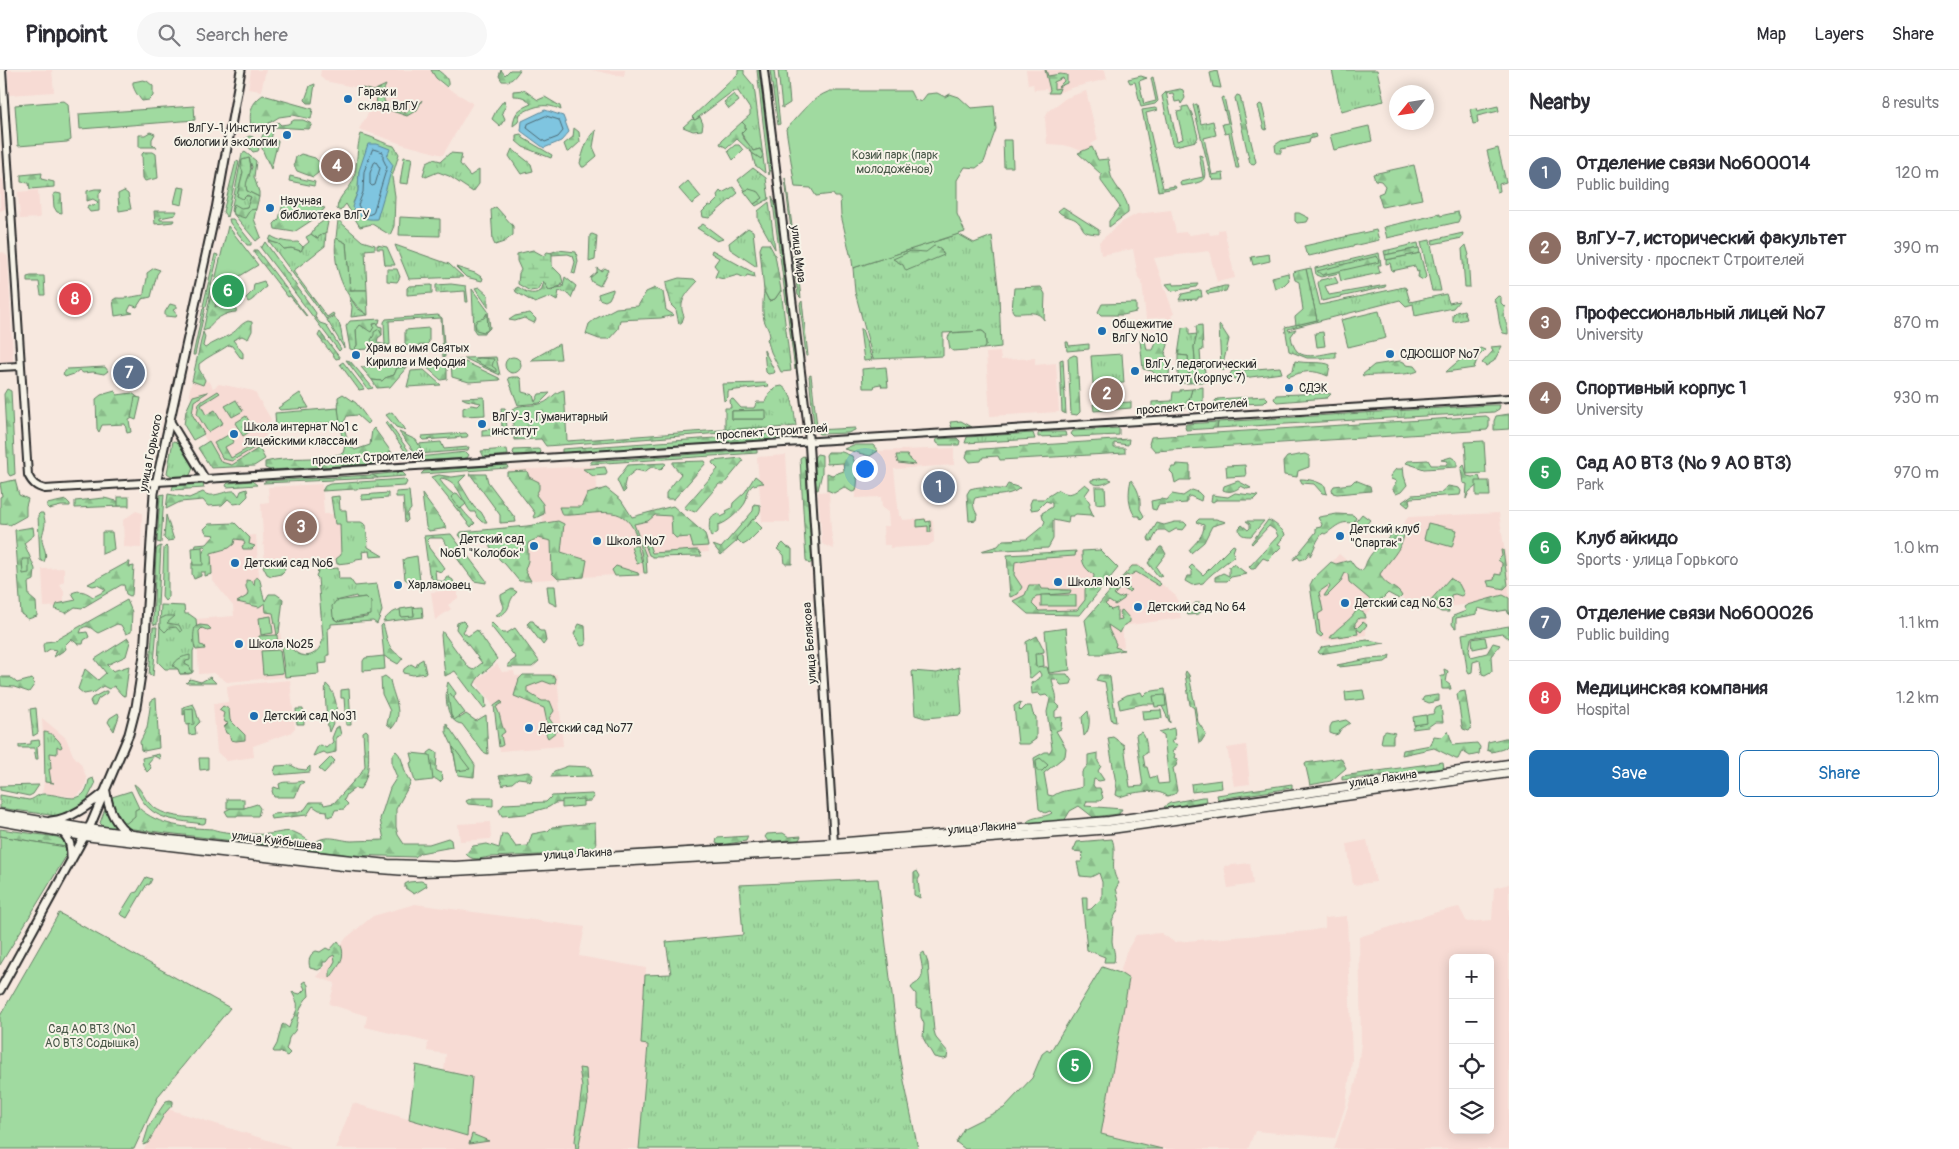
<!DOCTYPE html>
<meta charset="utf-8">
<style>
:root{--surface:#fff;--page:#f7f7f7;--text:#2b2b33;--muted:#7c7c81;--line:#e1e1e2;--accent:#1f6fb2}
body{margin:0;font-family:Pangolin,sans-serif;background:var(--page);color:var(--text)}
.controls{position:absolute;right:15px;bottom:15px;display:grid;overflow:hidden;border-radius:8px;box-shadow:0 2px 12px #0003}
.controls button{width:45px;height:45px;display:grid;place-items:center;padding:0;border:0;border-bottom:1px solid var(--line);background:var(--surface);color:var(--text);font:25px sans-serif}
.compass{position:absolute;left:1389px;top:15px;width:45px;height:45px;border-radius:50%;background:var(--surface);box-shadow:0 2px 12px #0003;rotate:240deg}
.you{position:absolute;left:864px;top:398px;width:18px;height:18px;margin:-12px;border:4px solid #fff;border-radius:50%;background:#1a73e8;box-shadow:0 0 0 8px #1a73e833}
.badge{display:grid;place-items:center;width:32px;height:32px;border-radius:50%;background:var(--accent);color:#fff;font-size:16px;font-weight:700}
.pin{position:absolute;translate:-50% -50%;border:2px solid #fff;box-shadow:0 1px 5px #0006}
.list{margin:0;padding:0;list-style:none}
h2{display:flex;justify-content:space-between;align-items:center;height:65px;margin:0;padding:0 20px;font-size:21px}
h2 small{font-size:16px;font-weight:400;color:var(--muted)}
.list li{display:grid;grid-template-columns:32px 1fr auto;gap:15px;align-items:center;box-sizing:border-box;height:75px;padding:0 20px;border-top:1px solid var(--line)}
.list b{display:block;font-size:19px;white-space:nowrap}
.list p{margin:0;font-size:16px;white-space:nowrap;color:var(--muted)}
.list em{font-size:16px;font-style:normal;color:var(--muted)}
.actions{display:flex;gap:10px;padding:15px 20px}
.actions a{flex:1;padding:11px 0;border:1px solid var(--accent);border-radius:8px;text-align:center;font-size:18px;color:var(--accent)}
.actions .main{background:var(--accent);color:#fff}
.icon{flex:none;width:28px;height:28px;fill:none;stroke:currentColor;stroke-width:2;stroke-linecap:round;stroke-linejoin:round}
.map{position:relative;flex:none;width:1509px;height:1079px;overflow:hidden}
header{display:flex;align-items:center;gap:30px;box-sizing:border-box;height:70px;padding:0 25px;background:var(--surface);border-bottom:1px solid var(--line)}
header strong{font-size:24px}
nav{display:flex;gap:28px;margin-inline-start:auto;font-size:18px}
.search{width:350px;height:45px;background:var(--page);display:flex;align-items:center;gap:12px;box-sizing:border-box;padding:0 18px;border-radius:28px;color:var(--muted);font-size:19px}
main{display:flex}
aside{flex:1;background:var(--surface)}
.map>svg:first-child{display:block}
.built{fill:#f7dbd4;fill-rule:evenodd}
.grass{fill:url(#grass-tufts);stroke:#668266;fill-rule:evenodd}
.forest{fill:url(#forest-firs);stroke:#668266}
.wetland{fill:url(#wetland-marsh);stroke:#668266}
.green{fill:#a0daa0;stroke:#668266}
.water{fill:#7fc5e0;stroke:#5d8798}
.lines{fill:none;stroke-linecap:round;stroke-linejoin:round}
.shore{stroke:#4d6973;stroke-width:1}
.secondary-casing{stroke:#2b2b2b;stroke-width:10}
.primary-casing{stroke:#2b2b2b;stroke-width:11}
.highway-casing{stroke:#2b2b2b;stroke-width:11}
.secondary{stroke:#f7f3e8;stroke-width:6}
.primary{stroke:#f7f3e8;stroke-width:7}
.highway{stroke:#f7f3e8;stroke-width:8}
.poi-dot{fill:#1f6fb2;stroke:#f7f3e8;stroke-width:2}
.labels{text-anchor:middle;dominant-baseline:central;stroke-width:4;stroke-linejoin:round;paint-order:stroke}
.poi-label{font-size:12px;fill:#2b2b2b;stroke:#f7f3e8;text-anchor:start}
.park-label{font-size:12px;fill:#485748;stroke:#f7f3e8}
.street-label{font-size:12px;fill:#2b2b2b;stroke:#f7f3e8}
</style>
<header>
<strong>Pinpoint</strong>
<div class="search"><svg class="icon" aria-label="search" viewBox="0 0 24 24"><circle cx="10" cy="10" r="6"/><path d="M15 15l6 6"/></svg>Search here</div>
<nav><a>Map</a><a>Layers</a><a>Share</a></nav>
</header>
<main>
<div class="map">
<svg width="1509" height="1079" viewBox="0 0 1509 1079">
<defs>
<pattern id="grass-tufts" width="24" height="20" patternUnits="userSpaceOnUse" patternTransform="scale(1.25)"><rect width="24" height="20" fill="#a0daa0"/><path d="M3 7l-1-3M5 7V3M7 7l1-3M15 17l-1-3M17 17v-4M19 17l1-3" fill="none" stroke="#8abb8a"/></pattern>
<pattern id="forest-firs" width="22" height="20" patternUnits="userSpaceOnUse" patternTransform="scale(1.25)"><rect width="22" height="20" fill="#a0daa0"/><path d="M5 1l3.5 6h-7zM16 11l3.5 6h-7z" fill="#8abb8a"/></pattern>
<pattern id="wetland-marsh" width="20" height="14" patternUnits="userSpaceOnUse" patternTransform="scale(1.25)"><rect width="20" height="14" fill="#a0daa0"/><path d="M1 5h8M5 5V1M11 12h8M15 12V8" fill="none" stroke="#8abb8a"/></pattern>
</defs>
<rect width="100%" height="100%" fill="#f7e8df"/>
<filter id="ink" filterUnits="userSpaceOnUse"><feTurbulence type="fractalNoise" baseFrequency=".02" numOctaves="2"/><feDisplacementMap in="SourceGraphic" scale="10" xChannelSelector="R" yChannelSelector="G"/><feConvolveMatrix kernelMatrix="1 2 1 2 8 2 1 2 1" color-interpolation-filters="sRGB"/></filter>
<g filter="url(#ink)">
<g class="built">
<path d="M8,0h44l2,22 -45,3z"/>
<path d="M251,0h15l-5,21 -13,-2z"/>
<path d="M321,0h111l7,13 34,20 -30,52 -41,-11 -43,-15 10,-17 4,-21 -48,-10 -5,-5z"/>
<path d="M592,0h33l-1,7z"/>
<path d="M1026,0h79l2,9 -36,9 -19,7 -6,-6 -12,1 -1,-6 -5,1z"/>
<path d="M1086,21l12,49 -7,4 1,3 -9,4 -19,-6 -17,-1 -2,-26 3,-7 18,-13z"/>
<path d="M0,109h3l2,30 -5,2z"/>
<path d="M38,120l2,28 -20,1 -2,-27z"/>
<path d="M1171,140l5,23 10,-1 4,3 19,-3 1,3 8,-1v-4l6,-1 11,49 -18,4 -8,-31 -55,7 20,56 -3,2 2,3h2l2,5 -1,5h-5l-5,-12 -20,2 -4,-37 -4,-5 -5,-28 -32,6 -2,-13 23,-20 15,-8z"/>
<path d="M3,182l5,5 5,104 -13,1v-109z"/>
<path d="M1000,282l1,8 34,-2v7l21,-2 3,49 -69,4 -4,-63z"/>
<path d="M194,308l16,4 3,6 6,-4 35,7 17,28 -10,31 -28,16 -13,-2 -30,-51 2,-12 -3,-8 3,-13z"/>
<path d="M954,378v17l-60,4 5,47h3v4l24,-2 1,3 6,-1 1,22 -6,4 -38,2v-3h-6l-1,-19h6l-1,-14 -6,-4 -1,-11 -25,1 -4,-46z"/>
<path d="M786,385l4,67h-28l-5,-65z"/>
<path d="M595,396l4,39 23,-2 10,14 39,-10 34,27 4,18 -63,4 1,17 -128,8 5,-52 19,-2 -1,-14 -34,-43z"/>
<path d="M322,414l2,30h9l2,9h5l1,32 -8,6 -14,5 -54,2 -4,-65 8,-1 -1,-15z"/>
<path d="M829,421l2,40 3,18 -12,-5 -4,-52z"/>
<path d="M136,441l6,2 -1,35 -17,-1 -1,-27z"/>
<path d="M1499,443l10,66v18l-64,11 -27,3 -47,-41 37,-53z"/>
<path d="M256,465l5,68 16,-1 8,75 -58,5 -13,-9 -15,1 -3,-55 38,-3 -1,-10 -20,-25 -4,-43z"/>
<path d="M1100,480l18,18 -38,47 -52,-1 -18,-17 -3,-42z"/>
<path d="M1339,484l46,38 -19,22v21l-43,6 -5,-5 -6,-50z"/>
<path d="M1138,494l39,33 4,21 -59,8 2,21 -32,5 -5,-33 44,-54z"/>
<path d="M64,498v13l-4,3 4,7v15l-20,1 -2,-38z"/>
<path d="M458,520v8l-10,7 3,4 -16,11 -4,-28z"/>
<path d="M497,594l5,8 12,-1 1,5 42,-2 6,72 -63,5 -6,-44 -19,-26z"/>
<path d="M290,610l5,48 -5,5 -37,13 1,11 -27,4 -10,-9 -4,-48 15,-2 -1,-16z"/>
<path d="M42,648l24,20 7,17 8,9 6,15 -3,11 -9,7 -33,-4 3,-17z"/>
<path d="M1246,675l4,39 -16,2 -7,-38z"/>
<path d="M490,752l1,17 -31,2 -2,-17z"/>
<path d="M1367,770l9,42 -23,3 -6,-41z"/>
<path d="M1250,793l3,21 -25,4 -4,-22z"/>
<path d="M1509,814v265h-175l22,-67 5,-39 -2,-106 78,-25 22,-5 8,15 25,-2 2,-32zM1453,888h37v172h-37z"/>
<path d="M415,834l170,23 -6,29 67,12 -5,75 7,1 -9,105h-304l18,-46 113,33 5,-59 -27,-6 2,-17 -19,-3 1,-9 -63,-15 2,-11 -38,-12 6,-21 -18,-6 29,-39 27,-22z"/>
<path d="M1347,846l5,144 -6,44 -11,34 -80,-7 -7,18h-86l-61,-15 27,-155 -8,-6 6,-21 10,-17 25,-2 13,9 135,-11 16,-3v-10z"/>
<path d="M168,1039l122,38v2h-146z"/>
</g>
<g class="grass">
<path d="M738,0h6v4l10,12 11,87 -10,-8 -3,-12 9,5 -1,-9 -7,2 -12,-18 4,-4v-4l-3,-3 8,-7v-6l-12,-18h-5l-38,29 -3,-3 46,-43z"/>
<path d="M757,0h2l12,98 -2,7z"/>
<path d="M770,0h4l6,54 -2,1z"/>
<path d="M1332,0h45l7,31 -43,10z"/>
<path d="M1217,1l4,17 -8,-1 -3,-14z"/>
<path d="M1141,6l6,2 -8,3 5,23 12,-3 -5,-23 2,-1 5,24 -3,3 -14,3 -6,-25 -5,1 -2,-4z"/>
<path d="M1166,22l11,49 6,-2 -6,-27 5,-1v-4l6,-1 4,8 6,23 -2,4 -21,5 -3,-2 -10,-48z"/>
<path d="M734,24l5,7 -10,8 -5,-7z"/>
<path d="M1224,27l15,71h-3l-7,-35 -4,1 -3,-10 6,-1 -7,-25z"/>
<path d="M1197,34l4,20 12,-3 3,14 -12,3 8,37 11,-2 1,7h-10l-3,-3 -18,-72z"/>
<path d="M1498,36l1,5 -22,5 1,7 -5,1 -3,-15 6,-1 1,3z"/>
<path d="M1155,38l3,2 -12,3 17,75 12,-2 1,2 -18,3 -16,-81z"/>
<path d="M596,60l-3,17 4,9 -13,11h-2l-2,-4c3,-10 7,-27 16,-33z"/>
<path d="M361,64c13,3 21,9 33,12l5,8 -7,23 3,19 -1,30 -4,9 -18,-11 -12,3 -14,-23 -6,7 -3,-2c1,-15 13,-18 17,-31 4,-15 2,-30 7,-44zM359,101l25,21 -8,27 -23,-16 5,-12z"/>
<path d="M249,66l4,1 6,12 -1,2 -5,1 -7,-8 -1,-5z"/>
<path d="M1498,78l8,34 -7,2 1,7 -3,1 -10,-41z"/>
<path d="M512,79l19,15 2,7 -12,3 -12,-18z"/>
<path d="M245,82l11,9 -2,16 5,15v5l-12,-6 -2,-6 7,-18 -3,-9 -8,9 2,5 -6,24h14l-4,11 -15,4 24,-2 -2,10 7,18 -5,4 -25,-30 11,-57z"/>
<path d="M450,83l12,1 -2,10 10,12 9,-6v14l-6,8 -24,-16 -11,-4 -12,5 -3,-2 4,-13 6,-3 8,2z"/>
<path d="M1199,85l3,1c5,27 6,25 -21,30l-1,-4 23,-5z"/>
<path d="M236,91l3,1 -12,55 -4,-5z"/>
<path d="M753,98l13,10 3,21 -13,7 -2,-2 9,-6 -14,-9 -4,2 -7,-11z"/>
<path d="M785,108l1,2 9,69 -2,-1z"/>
<path d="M733,117l5,6 -29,25 -6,-1 -1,-5 7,-7 2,1 7,-7 -1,-4 3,-4 2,2z"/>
<path d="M772,126l3,7 21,164 -1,3z"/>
<path d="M769,132l6,47 -17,-30v-8z"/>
<path d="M496,137l17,19v9l-9,7 -9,3 -2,-4 -2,-31z"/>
<path d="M1458,142l2,5 -2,5 -71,16 -3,-11 56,-13v2z"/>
<path d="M338,150l24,21 13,4v4l-10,1 2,40h-17l-4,-47 -10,-5z"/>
<path d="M748,158l5,3 4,36 -27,-18 -1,-6z"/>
<path d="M1376,160l3,10 -70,16 -3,-3 -2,-7z"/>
<path d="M326,162l-1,14 -32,25 34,46 6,-4 1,2 -8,4 -57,-78 10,3 5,5 7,-1 10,3 2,-4 6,-5 -3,-5 5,-3 6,4z"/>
<path d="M1463,163l-1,5 -29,6 -1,-4z"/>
<path d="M958,164l16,9 18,-7 7,59 2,52 -18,2 3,-5 -1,-11 -3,-2 -39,2v23l-70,3 -18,-67 -2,-24z"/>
<path d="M1430,170l11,51h-9l-11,-49z"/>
<path d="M1418,173l1,5 -34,7 -1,-4z"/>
<path d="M377,175l10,2 8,18h-10l-2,-16h-6z"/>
<path d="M395,175l54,19 14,13 -54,2z"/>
<path d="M1466,175l3,10 -1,1 2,31h-5l-3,-38z"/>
<path d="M712,180l42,23 1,4 -8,-2 -2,3 -7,-3 -14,4 -9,-2 3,-7 -4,-5 5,-7 -8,-5z"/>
<path d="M1379,183l2,12h-3l2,8 -39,8 -2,-8 -18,4 -5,-2 -1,-7z"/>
<path d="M1420,183l6,24 -3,3 -5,-3 1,-6 -2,1 -2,-6 -23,5 -2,-8 -4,1v-4z"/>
<path d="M215,184l3,1 -12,52 -3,-1z"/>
<path d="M796,184l5,44 -3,-3 -5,-39z"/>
<path d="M456,197l19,6 8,5 -1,3 -16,-4z"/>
<path d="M1311,198l9,37 84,-18 2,1 4,14 36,-8 3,9 10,-2 -6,7 -38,8 -2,-12 -7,2 -6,-6 -112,29 1,2 7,-2 -5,7c4,28 24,19 45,16v6h-29l-18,-7 -4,-24 32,-7 -11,-51z"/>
<path d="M387,199h10l3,8 -3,5 -10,-1z"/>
<path d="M1335,207l3,6 -13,3 4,9 57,-10 -1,2 -63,14 -4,-18 2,-3z"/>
<path d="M1173,213v2l25,-1 -2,3 -24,4 -6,-7z"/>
<path d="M451,214l15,2 2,16h-2l-1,-11 -29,2v-8z"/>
<path d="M432,215v8l-25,2v-7l2,-2z"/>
<path d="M1224,216h4l-2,5 -18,3 -2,-3z"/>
<path d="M479,217l9,8v12l-13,-19z"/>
<path d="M472,219l16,22 2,17 -5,5h-9l-2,-3z"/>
<path d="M781,220l10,81 -10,1 -10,-20 -4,-13 3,-3c-1,-7 -4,-10 -6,-16 -2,-9 -1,-20 0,-29l5,10 6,-2z"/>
<path d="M1201,220l1,7h-4v2l-19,1 3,-6z"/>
<path d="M349,226l8,12 11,7 -17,2 1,-10z"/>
<path d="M802,231l6,55h-2l-6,-52z"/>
<path d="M203,238l2,1 -10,46h-2z"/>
<path d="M1464,240l3,9 -14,3v-7l3,-3z"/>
<path d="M438,245l4,3 3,39h-2l-2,-39 -52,3 1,24h-5l-1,-23 2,-3z"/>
<path d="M334,246l6,9 4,23 -17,-28z"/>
<path d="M378,253v3l4,1v8l-3,-5 -8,10 12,8 -29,2 3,-5 -1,-16 4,-5 3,3z"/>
<path d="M1189,257v8l8,-1 -3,13 3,35 -7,1 -2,-27 -10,-1 4,-27z"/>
<path d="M559,274l2,15 -30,1z"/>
<path d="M764,280l11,22 -1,1 -6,1 -2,-2z"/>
<path d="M1122,284l2,29 -31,1 -2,-28z"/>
<circle cx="513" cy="295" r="8"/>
<path d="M496,287l4,18 -36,-17z"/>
<path d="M410,294l-3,3 -10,1 -3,7 -9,3 -2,3 -11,-1 -11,-13z"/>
<path d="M424,300l17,15 -34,2 4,-16z"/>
<path d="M811,305l6,51h-3l-5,-50z"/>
<path d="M512,307h7l2,2 1,13 11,3 2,7 4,-8 11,-1 -10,10 -22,2 -10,-27z"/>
<path d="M766,313l3,3 -41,5v6l-4,4 -2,-17z"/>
<path d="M782,316c12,7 12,27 14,40 -24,3 -47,2 -71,4v-22h6l-1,-8 3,-1 8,9h13l3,-6h8l5,-10 7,-5zM765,340l1,9h-34v-8z"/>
<path d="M1203,317v18l-16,2 5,-18z"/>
<path d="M236,330l7,11 -11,6 -7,-11z"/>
<path d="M1131,332v6l-37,3 -1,-7z"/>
<path d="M1490,335h10l-1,4 -5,3 -277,16 1,-6z"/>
<path d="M246,346l8,13 -11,7 -8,-13z"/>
<path d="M961,351l11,6 -20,1 -2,-6z"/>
<path d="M502,358l4,5 -3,2 -21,1v-6z"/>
<path d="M855,358v2l-7,3 -29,1 -4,-4z"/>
<path d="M1043,362h22l1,4 -28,1v-3z"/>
<path d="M1033,363l2,6 -70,4 2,-6z"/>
<path d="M173,371l5,1 15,26 -3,7c-6,3 -18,3 -23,-2z"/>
<path d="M441,372l3,7 25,-2 -1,3 -49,4 2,-4 -3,-6z"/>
<path d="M853,375h20l5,6 -8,5 -26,-7z"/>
<path d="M507,379l1,6 -24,2 -3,-6z"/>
<path d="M466,382l3,3 -2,3 -47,3 -3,-2 1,-2z"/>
<path d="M896,385h11l8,10 -17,-2z"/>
<path d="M507,395l1,3 -87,6 3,-3z"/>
<path d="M402,402l4,4 -28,2 -6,-3z"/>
<path d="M388,423v5l-26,2v-5z"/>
<path d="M164,424l-3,49 -4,-1 3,-47z"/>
<path d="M339,426l1,14h6l1,12h14l5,3 2,22 15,9 -13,1 -1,-6 -7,1 1,6 -7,1 -2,3 -17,2 -1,-5 5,-4 -1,-31h-5l-4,-27z"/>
<path d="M166,445l8,25 -7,1 -3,-3z"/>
<path d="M925,449l1,3 4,-1 1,11h-3v-6l-11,1v-7z"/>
<path d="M161,476l-4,79 -4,-1 3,-72 1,-4z"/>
<path d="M323,497l3,2 12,-1 1,11h11l5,7 22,-2 5,27 -5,13 -4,-3 -42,3v3l-3,2 1,26h-2v8l-9,1 1,10 -34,3 -4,-31 10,2c12,14 29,8 32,-10l-5,-60 -2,-2 3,-7zM356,526l1,2 9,-1 1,20 -30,4 -3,-2 2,-18z"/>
<path d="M1195,533h5l1,9 -3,2 -10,1 -1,-1z"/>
<path d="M161,535l23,1 1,8h4l7,5 2,22 -5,10v21l-4,2h-9l-2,-5h-13l-7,-7z"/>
<path d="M422,537l1,10 -40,5c8,-14 25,-14 39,-15z"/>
<path d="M153,557h4l-4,49 -4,-1z"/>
<path d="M959,597l3,46 -2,2 -35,3 -10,-3 -3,-44 25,2z"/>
<path d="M36,638l2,25 -5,3 -3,-27z"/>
<path d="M44,662c7,0 16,8 18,15l-2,1 -3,-2v8l-7,-1 1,16h-2l2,13 3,1 -9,-1z"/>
<path d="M39,670l1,4 -3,3 1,12h-2l-2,-11h-15v-3l12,-1v-3z"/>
<path d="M93,708l2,6 -9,18 -23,13 -6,1 -57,-8v-13l29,5c6,-1 8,-6 15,-6 20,0 40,15 45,-14z"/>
<path d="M1221,710l1,8 -30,4 -1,-8z"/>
<path d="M134,714c8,5 9,13 15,19 14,15 38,14 57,16l-1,4 -2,1c-34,-5 -55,-3 -69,-40z"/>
<path d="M39,715l-6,9 -4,2 -29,-6v-4z"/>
<path d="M131,721l8,17 -3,2v6l-13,10 -13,-25 2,-4z"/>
<path d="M105,739l11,18 -1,2 -12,-3 -3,-3z"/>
<path d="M878,809l22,182 18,88h-279l9,-104 -7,-1 4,-69 26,-1 -5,-32 77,-7 -4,-50z"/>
</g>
<g class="forest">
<path d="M431,0h7c5,5 11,7 10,16l-1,1 -11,-9z"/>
<path d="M501,0l4,5 5,-5h10c-6,7 -7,12 -18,11l-3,-5z"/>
<path d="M778,0h9l3,33 -8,5z"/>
<path d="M1045,0h1l2,6 12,-2 7,1v8l-9,4 6,-6 -1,-3 -9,4v7l6,-1 -2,5h-10l2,-3z"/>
<path d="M143,10l4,1 6,5v10l-4,4 -7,1c-4,-5 -10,-13 -9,-19z"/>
<path d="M315,14l-3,19h-4l-3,-3 5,-14z"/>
<path d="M386,15c-5,9 -3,17 4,24l16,4 9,-10h4l3,-3 -5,10 -10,6 -21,-7 -4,-6 -6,2 1,-9 -13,-4 -2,-4 11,3z"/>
<path d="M1180,19l3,1 2,8 -4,6 -1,-3 -5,1 -2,-9 -7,1v-2z"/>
<path d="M524,20l14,10 7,-3 15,9 1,4c-15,-8 -27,-4 -41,4l-2,8 -5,4c1,-14 6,-17 18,-22 -5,-7 -10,-8 -18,-8v-5z"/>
<path d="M263,25l50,14 -2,10 -18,-4 -14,2 -13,8 -15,1c-2,-14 0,-23 12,-31z"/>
<path d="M1237,25l3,1 16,66 -2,2 -4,-1 -15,-65z"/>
<path d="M504,30l2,6 -4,6 3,7 -5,7 -8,-7 5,-10z"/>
<path d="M1260,34l2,1 5,21 -1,4 -2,-1 -6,-23z"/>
<path d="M700,47l3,7 -1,6 -9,1 -10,-4 9,-8 3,1z"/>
<path d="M294,50h9l9,4 -3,5 -35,-2 -3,12 7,2 -7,28c-10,-23 -19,-32 7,-47l3,3 7,-1z"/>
<path d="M742,52l3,3v4l-4,4c2,7 9,11 12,18l7,-2 3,6 -2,4 -9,-6 -15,-14 -10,9 -7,-4 2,-4z"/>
<path d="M574,58l5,4 1,10 -11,10h-2l-3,-8 9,-7z"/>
<path d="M150,62l5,2 -3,5v6l5,2h-18v-12h6z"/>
<path d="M521,64l2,4 29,17 -1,3 -28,-11 -7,-6v-6z"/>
<path d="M1315,64l1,3 -6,2 -1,4 -28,6v4h-5l-1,-8 6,-4z"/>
<path d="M735,75h4l4,5 -10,10 -5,-9z"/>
<path d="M1092,77l6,13 10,-1c1,6 2,11 3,17 4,12 19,23 17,37l-19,14v-6l11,-14 -19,-26v-7l-23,-21z"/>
<path d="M144,82h9l3,2 2,24 -13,3 -2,-3 -1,-24z"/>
<path d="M301,84l14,4 5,5 -2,10 -5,4 -16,-6 -3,-6 2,-8z"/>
<path d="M249,88c6,17 -6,21 -2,33l12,6 -3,12 -6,1 -5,8 -10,-3 -3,-4 2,-7 7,4 6,-1 4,-10 -4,-2 -4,4 -6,-3 6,-24 -2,-5 1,-7z"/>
<path d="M1414,95l8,34 -40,8 -4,-13 5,-2 2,-6 -4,-5 -6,-1 -2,-6z"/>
<path d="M42,103l-1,6 13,3v5l-24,2 -1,-6 -8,-1v-7z"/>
<path d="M290,106l25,6 -1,4 -25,-5z"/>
<path d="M95,119h7l-3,5v17l-9,1 -3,-4 1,-3 6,1 4,-4 -5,-3 -6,2v-10z"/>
<path d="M749,119l10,3 4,6 -9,6 -10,-13z"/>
<path d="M124,121l4,3 3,15 -12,2 -1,-17z"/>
<path d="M56,123l5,1 1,19 -5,-1 -3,-5 -1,-12z"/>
<path d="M284,130l41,8 -8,9 -23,15 -19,-3 -1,-5 5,-5z"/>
<path d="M1063,137l36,23v4c-21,-1 -12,-5 -23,-14 -6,-4 -13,-3 -18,-9z"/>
<path d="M154,141h23l-2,4 -15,3v2h14l-1,2 -18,2z"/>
<path d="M229,149h4l18,23v3h-4l-17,-22z"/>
<path d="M325,150l3,2 -2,10 -9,6 -6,-4 5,-8z"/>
<path d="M703,154l20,15 -6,2 -20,-13z"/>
<path d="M592,164l5,2 -2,24 -6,2 1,-27z"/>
<path d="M271,166c8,5 18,7 27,6l5,5 -2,4 -10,-3 -7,1 -5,-5 -10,-3z"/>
<path d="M336,168l10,5 4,47h17l1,25c-24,-16 -36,-48 -32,-77z"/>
<path d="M265,172l51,71 -1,4 5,6 6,2 15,24 -2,2 -79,-104h2z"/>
<path d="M762,174h7l6,11 6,35 -6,9 -6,2 -5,-10 -4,-42z"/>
<path d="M934,176l6,2 4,7 -38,16 -3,-6 -10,-6 18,-8 15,1z"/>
<path d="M1419,178l1,5 -34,7 -1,-5z"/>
<path d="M254,180h3l50,66h-1l-16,-20 -2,1 -34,-44z"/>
<path d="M558,180l18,2 2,9 -3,13 -3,-1 3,-11 -2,-6 -5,-2 -17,1 -1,-2z"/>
<path d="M1377,186l2,6 -57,13 -5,-4z"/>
<path d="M154,198l6,2 -3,4 -6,23 -9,2 -5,8 -6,-2 -3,6 5,2 -18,3 -2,-16 3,-2c11,1 18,-2 28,-3 0,-9 4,-14 3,-22z"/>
<path d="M597,198l4,3 4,-3 3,2 -8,16 -8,-4 -2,-4 7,-6z"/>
<path d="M1306,199l11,51 -21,5 -1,-8 8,-7 -4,-28 -4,-2 -2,-8z"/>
<path d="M1288,203l1,7 -5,5 -9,4 -3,-12z"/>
<path d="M31,206h13l1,19h-4l-2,-13h-12v-5z"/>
<path d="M565,207l11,9 -5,12 -4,-5 -8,-2 -2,10 -7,-4 -15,6 -19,-11 -1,-3 3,-2c8,5 13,9 23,4l3,-9 3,6 5,3 3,-3 8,-1z"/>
<path d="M264,211l2,6c-7,4 -11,13 -18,15l-2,-4 7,-7 1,-7z"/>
<path d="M1041,217l4,7 -1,26c-7,-11 -18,-6 -30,-7l-2,-3 2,-22z"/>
<path d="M655,218l8,4 3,18 8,5 -13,3 -41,2 -2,9 -9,10h-10l-13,-5 3,-10 6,-5 21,-11 22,-2 8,-14z"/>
<path d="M613,219v2l-4,8 -4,2 -6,-2 -1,-5z"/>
<path d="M211,224l5,1 1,3 -2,9 15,-8 2,1 1,5h4l-1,7c-10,0 -24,8 -28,17l-5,2z"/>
<path d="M1498,226l3,1v6l4,4c-4,11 4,18 3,27l-5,-1c-6,-11 -3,-23 -9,-33z"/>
<path d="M1136,233v9l-13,3h-22l-3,-3 4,-8z"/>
<path d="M170,234l7,2v2l-4,2 4,5 -1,2 -11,-1v-4z"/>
<path d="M487,243l1,17 -4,2 -8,-2 -1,-6 2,-4 7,-2z"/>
<path d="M530,243l6,6 -2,4 -10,-5 -9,3 -6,-1 6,-4z"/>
<path d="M380,249l-1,4 -6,1 1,3 -3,5 -11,-7 -4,5 1,15 -3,5 -4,-1 -4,-23 4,-5z"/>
<path d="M248,251l4,1v9l-4,8 -6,-3 -9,4 10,13v5l-3,-1 -8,-11 -3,-1c-10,7 -21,11 -30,19v5l6,11 -2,5 -11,-4 11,-49 2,5 -2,9 2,2c9,-6 18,-9 26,-14 7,-4 9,-10 17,-13z"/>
<path d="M1202,255l1,25 -3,1 1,13h3l2,18h-9l-3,-35 3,-13 -1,-8z"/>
<path d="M1220,255l9,14 -5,21 1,9 -2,2 -2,-4 -2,-41z"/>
<path d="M429,258v14l-3,3 -18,1 -3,-1v-15z"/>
<path d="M379,259l3,6 -4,3 -1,5 10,2v6l-10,-4 -6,-7 3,-5v-3z"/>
<path d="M320,262l20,26 -4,1 -18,-23z"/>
<path d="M1160,264l6,3 2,8 -3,9 5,10 -1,11 -9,4 -8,-8 -9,-2 -3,-29h5l2,10h6z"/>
<path d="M1066,272h2l1,4 20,-2v5l-22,2z"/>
<path d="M1502,276l-8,15 -8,5 -4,-3 11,-12 -3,-4z"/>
<path d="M1480,278l5,2 -7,7 -4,11 -28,4c6,-6 16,-14 23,-18 5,-2 7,-2 11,-6z"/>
<path d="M1074,285l3,1 3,56 -3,3 -6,-1 -3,-56z"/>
<path d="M1178,285l10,1 2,27h-8l-4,-2z"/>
<path d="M480,288l14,1 -2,7 4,3v3l-21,-11v-2z"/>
<path d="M1063,289l3,55 -4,-2 -2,-52z"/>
<path d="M346,290l4,1 23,27 -5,1z"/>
<path d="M461,290l38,18 1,2 -31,2 -17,-5 -1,-16z"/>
<path d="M447,291v18l-6,1 -17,-15 1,-2z"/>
<path d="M1295,291c10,3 29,0 35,4l-2,11c-16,-7 -24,-5 -40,1l-1,-3 6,-4z"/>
<path d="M1400,291l4,1 2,3 8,1 4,5c-9,5 -42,3 -54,5l-2,-1 12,-10z"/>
<path d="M343,292l21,27 -5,1 -19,-26z"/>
<path d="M105,297l3,4 -4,3 -11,-2 -10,1 -4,-3 -5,4 -9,3 -2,-3 4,-5z"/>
<path d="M407,297l-17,20 -13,1 -5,-8 10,1 3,-3 9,-3 3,-7z"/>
<path d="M1280,297l2,6 -47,6 -6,-3 3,-5z"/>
<path d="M7,319l4,2 4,83 -5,2 -2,-3 -4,-79z"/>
<path d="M1192,319l-5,18h-5l-3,-3 -5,4 -22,2v-8l20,-1 1,-9h7v-2z"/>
<path d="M564,320l3,51 195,-14v3l-216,16 -5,-7 -27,1 -2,-31c10,-6 21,-2 31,-6 8,-3 11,-11 21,-13z"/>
<path d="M115,321l2,4 15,-2 8,6 -4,17 -7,4 2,12 -4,1 -2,-9 -23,1 -3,7 -2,-3 -1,-30 5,-4z"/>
<path d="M218,321l2,2 -19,12 5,10 9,-5 8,13 -15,9 -11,-18 2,-11z"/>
<path d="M208,322l-14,9 -2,13 12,20 -11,6 -9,-15 2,-14 7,-15z"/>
<path d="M300,323l9,15 -29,2 -2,-2z"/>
<path d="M1326,323l5,1 -4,4 -50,4 -3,-3 2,-4z"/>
<path d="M343,324l13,9 14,19 -3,2 -10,-9 -10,1 -4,8 6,21 6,5 15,-5 2,-15 2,-2 18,25 -1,2 -15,2 -2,7 -104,6 -5,-2v-6c25,-7 52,0 78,-9l2,-7 -6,-21 -1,-28z"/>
<path d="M1265,326l3,3 -4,4 -46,2 -4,-3 3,-3z"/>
<path d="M484,327l1,18 -22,1v-8l8,-3 7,1 3,-3 -15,-3 -4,-2z"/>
<path d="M501,338h4l2,20 -1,5 -4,-5z"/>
<path d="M392,342l13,18 -9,-3 -10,-12z"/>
<path d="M1509,344v15l-15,1v-9l2,-5z"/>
<path d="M1486,346l3,2v9l-2,3 -332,21 -6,-7 2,-7z"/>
<path d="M387,351l24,33h-4l-22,-31z"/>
<path d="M1218,352l-1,6 -31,2 -1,-3 1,-3z"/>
<path d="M1119,358v7l-45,2 -3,-3 2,-3z"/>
<path d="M399,362l17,8 6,10 -3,4h-3z"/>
<path d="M798,362l-2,6 -234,15v-4z"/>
<path d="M466,363l2,2 -1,2 -44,3 -2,-2 1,-2z"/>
<path d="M230,364l4,8 -9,5 6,11 21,-12 2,2 -22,13 -9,-2 -9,-16z"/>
<path d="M957,368l3,3 -1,4h-19l-3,-2 -1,-4z"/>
<path d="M1129,369l-1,6 -14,-2v5h11v5l-125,7 -2,-4 -15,1 -2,4 -11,1 -4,-5 2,-7z"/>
<path d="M209,371l12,21 11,3 27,-17 6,11 -11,7 -43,2 -13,-20z"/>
<path d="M538,379l3,2 -1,3 -25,1 -2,-2 1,-3z"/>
<path d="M757,380v3l-167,11 2,-3z"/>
<path d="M828,382h14l10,4c5,11 7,23 4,35l-4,1 -8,-5 -10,6 -7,-3v-17l5,2 12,-4 -1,-8 -16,1 -1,-9z"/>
<path d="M817,384l5,1v18l-4,17 -3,-1 -2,-30z"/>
<path d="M1305,384l4,2v11l-11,4 -1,6 -13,-2 -1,-13 4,-5z"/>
<path d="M803,386l2,1 7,105 -3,2 -3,-4 -6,-102z"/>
<path d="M1451,387l6,4v6l-33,2 -18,-6 2,-2 20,-1 3,5h15l2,-4 -7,-1z"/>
<path d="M741,388l2,3 -19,23h-5l-24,28 -11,-4 34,-39 -6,-6 1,-2z"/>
<path d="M705,391l1,2 -32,36h-8v-6l15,-19 -8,-9v-3z"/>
<path d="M664,393l2,1 -6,6c-7,-4 -9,-4 -15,2l-9,-2 -10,8 -2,8 2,4 -3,3 -6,-13 11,-15z"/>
<path d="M1177,394l13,1v15h-10l-5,3 -2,-9 -3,-3 2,-4h4z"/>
<path d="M1464,394l3,12 5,1 7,-1 2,6 -12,10 -3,7 1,-15 -4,-1 -2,-14z"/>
<path d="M1403,396l1,10 3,9 -6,7 -5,2 -4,-6 4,-5v-2l-5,-2 -1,-3 6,-7h6z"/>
<path d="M605,397l2,5 -1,3 -13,1 -10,-7z"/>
<path d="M527,401l2,6 10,5v7l-3,6 7,9 1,10 -9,4 -2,-1 2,-4 -28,-37v-4z"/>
<path d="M470,404h16l2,8 27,36 1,4 -16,1v-8z"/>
<path d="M372,405l6,3 -115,5 3,-2z"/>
<path d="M439,405l13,2 14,-2 -7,7 15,25 7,5 6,10h-5l-5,-5 -2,-5h-4c-11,-13 -11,-31 -30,-34l-1,2c4,6 8,10 13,14 3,3 5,7 6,11 4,6 11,14 16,18l-4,4 -40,-50z"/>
<path d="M755,406l9,7c-3,0 -9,2 -11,2 -7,5 -5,12 -8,18 -4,7 -19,21 -27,22v7l-7,5c-3,-9 -3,-23 8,-24l2,4 6,-3 -1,-3 6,-3 1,-5 12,-11z"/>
<path d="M1107,408l5,2c-7,4 -14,7 -21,2v-2z"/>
<path d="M404,409l3,3 -2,4 -83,5 3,-5 5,-2z"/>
<path d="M1300,409c9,0 17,2 25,7l2,8 -5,-1 -8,-9 -12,-1z"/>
<path d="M15,410l4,15 9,4 -2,7v10l-16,9 -10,-1v-27l2,-1 -2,-13z"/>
<path d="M1131,410c7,9 10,17 9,29l4,7 -3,3 -2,-3h-4c-7,-9 -7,-25 -4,-36z"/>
<path d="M1355,410l15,6 1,5 -34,3 -4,-1 -1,-4 2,-3 17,-2z"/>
<path d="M252,411l5,4 -30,2 -1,-2 2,-2z"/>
<path d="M1238,411l13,7 -4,1 -6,-3c-5,5 -12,7 -18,4l1,-4z"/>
<path d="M203,414l1,4 -32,2 1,-4z"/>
<path d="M1008,414l12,4c-12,10 -30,6 -45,10 -3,5 -1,12 2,16l-1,6 -7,1 -2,-27 3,-5c16,-5 19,1 35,0z"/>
<path d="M1085,414l5,4 -5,7 5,8 -1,3 5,11 -4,-2 -14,-1 -3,2h-4l-1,7 -15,-3v19l-5,9 -67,3 17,-5 5,-6 24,-1 16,-13 2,-5 -2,-2 -1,-6 10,-6v-4l-6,-2 -8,8 -7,1 -1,-6 2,-5h12l14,-9c14,8 18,1 27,-6z"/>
<path d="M1448,416l11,2 2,3 -1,4 -49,3 -2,1 1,5 -2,3 -6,-5 10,-7 28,-2z"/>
<path d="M606,418l15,12 11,17 41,-11 32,28 3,12 -15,1 -3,-10 -14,1 -4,-4 -1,-18 -16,-1 -7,6 -14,3 12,32 1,17h-3c-2,-20 -7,-58 -32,-60 -17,-2 -34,3 -50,2l-3,-8h22l6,-13z"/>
<path d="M247,419l1,7 -7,7 -7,1 -6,-5 -6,6 -14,1 -5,-6 -23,2 -14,7 2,-15 21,4 14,-6c9,8 21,-2 32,-1l4,5 2,-5z"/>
<path d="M1192,420l6,2 4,4 -1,5 -11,-5 -3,2v5l-29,2 -2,5 -4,-1 -1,-8 10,-2 6,1 5,-6 11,2z"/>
<path d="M409,421l2,18 -4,5 1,6 -3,3 -2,-26h-7v-5z"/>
<path d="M1235,423l23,3 -4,4h-38l-3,2 -2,-1 1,-6 16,2z"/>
<path d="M422,424l25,34 -18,3 -3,-4z"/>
<path d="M104,428l17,4v4l-46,2v-7z"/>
<path d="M66,430l4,4v2h-9l-12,3 -2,-2v-3z"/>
<path d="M754,434l6,1c2,9 -4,12 -10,17 -3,3 -4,8 -6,12l-5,1 -2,6 -16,14 -8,-10 8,3 32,-37z"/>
<path d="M40,443h3c4,13 1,13 -1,24 -1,9 7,15 2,25l-4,-2 -2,-45z"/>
<path d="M1337,444l16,1 3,3 -3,6c-12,-5 -18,4 -28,10l-2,-1c-7,7 -8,15 -13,23v-5c-3,5 -4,8 -10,9l-2,-3 -5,3 23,-28v-4l5,-1 1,-3 -4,-6 1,-1z"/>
<path d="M1199,449h17l10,3 -14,4 -8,16 -13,11 -2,-3c7,-8 15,-14 15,-25l-8,-3z"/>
<path d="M1268,450c6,2 12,8 16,12l1,3 -7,9 4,2 -14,14 -5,-2 -9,11h-3l-2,-2 29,-31 -3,-6 -6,-4 -17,18 -1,-1z"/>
<path d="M558,451l6,3 -3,28 26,8 -3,17 -26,2 -6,-6 -1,-32 -13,-3 -10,5v18l-3,9 6,11h-12l-14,-17 -5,-4 -20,-27 -15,9 -6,-7 2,-3 66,-6z"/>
<path d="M1246,451h18l-13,15c-6,0 -12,0 -12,-8l3,-3 6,5 2,-2v-4z"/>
<path d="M1175,452h9l3,3 -4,5 -7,-1 -7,4 -4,-3h-7l-6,11h-3l-1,-3 9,-15 7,2z"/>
<path d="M235,453l15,15 -1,6 6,2 -3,3h-9l-1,-3 3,-2 -2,-4 -8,-1 -1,5 -5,4 -18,5 1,21 -7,2v-4h-4v4l-7,3 -2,-5v-11l7,-4 7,-12 -3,-1 -5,4 -3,-1 1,-4 11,-1 8,-9 -8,-1 -3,-5 5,-5z"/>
<path d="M33,457l1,8 -10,8 11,26 -1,11 -6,3 1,13 7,6 1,14 -9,3 -7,-5 -6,-84z"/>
<path d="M1395,461h4l5,4c-2,14 -16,27 -24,39 5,13 17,12 22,22l-3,3 -11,-6 -9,9 -5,1 -25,-21 -1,-8 -3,-1 -5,10 -13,13h-3l6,-9 -1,-2 -10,7 4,19 -5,3 2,18 3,3 -2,2 -4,-3 -7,-49 3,-6 18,-17 5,2 14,-4 5,7 6,4c5,-4 4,-6 6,-10 6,-13 19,-19 28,-30z"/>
<path d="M451,464l35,46v3l-12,-2 -32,-43h-13l-2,2 2,8 16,21 -4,3 -6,-2 1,10 8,2 3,-6 6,4 1,4 -8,3 -10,-2 -7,-12 -5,-37z"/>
<path d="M642,467h3l3,4 4,12 43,-3h3l4,6 -49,1 -4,-2z"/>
<path d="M783,473l4,4 5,2v15h-7l-1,-9 -7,-6z"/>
<path d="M1233,475l2,1 -2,6 1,4c-8,7 -26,20 -31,27l-11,2 -7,-4 2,-5h5v-5l-3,-3 3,-3 11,10z"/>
<path d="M166,476l2,2v50l-3,3 -3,-4 2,-49z"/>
<path d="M1160,477h2l4,7 -10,13 6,9h-4l-10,-13z"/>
<path d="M1100,480l18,18 -38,47 -52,-1 -15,-13 12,-6 4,-10h11l2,4 29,1 -1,3 -34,3 -4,8 7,7 38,-1 8,-10v-11l8,-7 1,-7c-11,-8 -12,-12 -12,-24z"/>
<path d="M1501,480h2l5,35 -4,4 -15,-3 -2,-5 7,-1 1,-6 6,1 1,-12 -4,-3 4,-4z"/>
<path d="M1076,481l-1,5 -45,3 -15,3 -1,13 8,12 -4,7 -8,3 -3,-42z"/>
<path d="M267,491l9,3h8l1,6 -4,4 -10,2 -4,-2 -4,-8z"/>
<path d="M128,492h2l-1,5 5,-1 -2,29 -2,1 -4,-2 -2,-9h-3l-39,23 -7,-1 -9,6 -11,-4 2,-5 19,-4 -4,-7c8,-4 14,-1 21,4l12,-6v-2l-8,-4 -4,1 -5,-2z"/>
<path d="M1234,494l13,10 -16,3 -4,4h-12v-4l8,-4 6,3v-9z"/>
<path d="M616,496l22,7 1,2 -24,1 -3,-6z"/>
<path d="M1132,496h6l23,18 -2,2 -23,-14 -7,4 -3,-1 -4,6 9,9 -2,2 -8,-5 -7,8 5,3 6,-2 -1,3 -9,6 -6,-4 -4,3 6,6 6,-2v12l5,-1 -3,-7 3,-2 8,9v3l-6,3 -4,8 -12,-8 1,5 7,14 -1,3 9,3 -23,4h-10l-6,-34z"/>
<path d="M258,507c4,4 3,16 7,24l4,-7h7l7,5 -4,34 -2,2 -4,-22 -7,-1 -1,-9 -6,4 -22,-5 10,-6 1,-4 -2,-5v-7l6,1 2,4 1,-7z"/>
<path d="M1450,508l9,6 5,10 -3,2 -6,-2 -4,1v9l-3,4 1,4h-8l-12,-8v-2z"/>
<path d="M512,519l5,3c-12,11 -3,19 -21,25v-2c14,-9 5,-8 5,-20z"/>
<path d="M1503,525l6,3v17l-2,-5 -13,2 -16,-4 -1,6 -21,4v10l-2,-1 -2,-3 1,-8 13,-5 -2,-4 3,-2z"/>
<path d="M127,530l5,12 -1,20 -5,2 -5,-9 -4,-1 -19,9c-6,-3 -8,-9 -16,-5l-2,5 7,-1 2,5 -5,3 -1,4h-5l-7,-5 -6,6 1,4 -12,8 3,-7 -7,-1 -6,4 -1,-8 2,-3 9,-1z"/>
<path d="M1359,540l6,4 1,4h-7l-4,5v3l2,2 6,-6 4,3 -6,7 -4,-3 1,5 -28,4c6,-11 20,-16 26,-27z"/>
<path d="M166,546h9l-8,7 12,2 3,6 -2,1 -4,-5 -7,1 -4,4 -5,-5v-8z"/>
<path d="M463,551l4,4 -4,7 5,4 9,-6 20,29c-7,12 -17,12 -23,26l11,12 1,10 -3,1 -28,-37 -10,5 -4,-41 1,-4 27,37 4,2 9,-7 -26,-34 1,-6z"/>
<path d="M530,551h3l7,10h4l2,10 -3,4 -16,-21z"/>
<path d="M492,553l10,10h5l8,-5 24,33 -7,6h-24v-3l8,-6 -26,-33z"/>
<path d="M383,554c5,16 3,24 20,34l-5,6 -14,-8 -3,-30z"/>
<path d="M579,554l6,2 1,19 -5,1 -7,-12z"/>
<path d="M200,555l8,1 3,3 -4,1 -5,-2 -3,3 1,14 4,1 1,3 -9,1c-3,-6 -3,-16 -1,-23z"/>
<path d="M1509,556v13l-7,-6 -31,5 -2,13 2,6 16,-4 6,-10 7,2 -9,11 1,15 -7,4 -3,-1 -2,-14 -7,2 -1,10 -3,1 -2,-4 -5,-35z"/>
<path d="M1037,566l7,14v2l-5,1 -2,4 5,10h5l2,7h18l5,7 -1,3 -10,1 -5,-6h-4c1,10 6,14 4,24l4,4 -5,4v7l7,-1 -1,12 -5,2 10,17 -1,8 -21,17 4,22 5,1c9,-7 19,-5 29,-9v-15l6,-7v-10l10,-2v9l3,4 -3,5 6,9 -5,1 -5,-2 -1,6 2,3h5l3,10 -3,3h-13l-2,5 37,3 -3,5 -26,3 -14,-11 -9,5 -7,12 -34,2 -2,-3c6,-6 17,-4 25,-9l-2,-2 -5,2 -6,-4 -5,-51 11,-6h5l2,-4 -5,-36 3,-13 -4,-4 -5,1 -3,-3 -6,1 -1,-11 8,-4 2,-4 -2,-4 -8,7 -2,-1 -3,-35z"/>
<path d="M128,568l2,4 -4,14 -19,9 6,6 16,-5 -4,30 -3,-1 -8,-9 -5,3 -6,-3 -8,6 -11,2 -6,-5 7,-20 13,11 8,-7 -11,-14z"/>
<path d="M1367,570l18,3 -65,11 -2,-2 4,-5z"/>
<path d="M190,585v5l-4,1 -1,3 5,3 2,6 -12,1 -2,-5 -5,-3c4,-8 9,-9 17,-11z"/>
<path d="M1390,585l-1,4 -4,3 -46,5 -2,-2 31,-6 16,-1z"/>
<path d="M423,589l3,14 -13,2 -10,-2 1,-4 7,-5 5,3 2,-5z"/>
<path d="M1444,599l4,2 -2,11 4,3 1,4h-9l-1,-13h4z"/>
<path d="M1186,601l3,4 9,47 8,12 -5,8 -2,1 -5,-35 -4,-3 -5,-31z"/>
<path d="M523,605h28l5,3 -1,5 -4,1 -8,-3 -16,6v5l15,9h8l4,10 -5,7 6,9 5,2 -12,9 -3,-6 3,-5 -4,-19 -30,-12 5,-17z"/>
<path d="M1099,605h9l2,2 6,45 -4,-1 -1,-3 -6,-36 -9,-2z"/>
<path d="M385,606l5,4c3,17 15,34 2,48l-5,-4 3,-13 -8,-17 -1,-16z"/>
<path d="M0,607h10l7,6 15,-4 2,6 -5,7 -15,-5 -13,-1z"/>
<path d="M210,607l6,6h-30l4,-4 11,3z"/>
<path d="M448,612l8,11 -3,7v13l7,5 6,-4 10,7 10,-6 2,39 -5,-2 -21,-28c-16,-1 -18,-29 -14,-42z"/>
<path d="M326,614c6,4 12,20 10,26 -1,3 -4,5 -5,7l2,6 -4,9c-2,-8 -5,-43 -3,-48z"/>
<path d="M1165,619l5,34 -9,-19h-18l-23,5 -2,-9 9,-5 14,-3 2,4 4,-4z"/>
<path d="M105,621h2v2l-9,6 -3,7h-3l-2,-5 2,-3z"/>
<path d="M1465,621l6,37 -2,3 -6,-2 -1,-3 -5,-32 3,-2z"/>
<path d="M1437,625h2v6l-10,2 -7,-3 2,-3z"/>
<path d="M156,628l3,50 -15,3 -3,-1 -1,-8 7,-14 4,-27z"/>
<path d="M501,631l2,2 -7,4c5,8 4,16 9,25l-4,3 2,10 -4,2 -5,-41z"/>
<path d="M1020,632l1,1 -2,6 2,2 5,-5h5l2,8 3,3v22l-7,5h-11l-4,-38z"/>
<path d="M193,634c4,5 3,12 7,18l-5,5 1,7 -7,1 -2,-22 -4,2v-8z"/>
<path d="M223,636l6,3 1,11 15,15v5l-9,1 -5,-1 -2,-6 -3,-1 -2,-6 4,-4 -3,-1 -2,-5 1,-4 -5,-3z"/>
<path d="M1441,636l2,16h-8l-7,5 -16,2c4,-7 12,-15 21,-15l3,-6z"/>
<path d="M1088,641c2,8 2,20 -4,25l-2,-19z"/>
<path d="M118,643l1,3 -5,15 -6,-9 2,-4z"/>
<path d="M1346,650l4,3 -9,6 -3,5 -3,1 -5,-2v-6l2,-4z"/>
<path d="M446,653l29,42 -1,12 -16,-2 -6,-30 -6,-13z"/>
<path d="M339,656l2,9 -5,2v15l-9,2 -3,-2 -11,4 5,-10 3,-1 5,3 7,-6 -1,-4 4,-10z"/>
<path d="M1174,658l1,11 -4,3 7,3 -6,7 3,2 -1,4 4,1 -2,7 -3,2 4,23 -2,3 -8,2c-10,-8 -35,-4 -47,1l-4,-2 1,-6 -9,-51 5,-1 11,8 6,42 13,-1 -7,-51 5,-3c5,4 6,14 6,21l-4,2 2,12h2l3,11 6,-2 2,8 11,-1 -5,-48 -5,-3z"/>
<path d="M366,660l2,2c0,18 4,42 -8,57l-5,-1 -8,6 -3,6 4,4 -4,5 -9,1 -2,5 -5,2 -1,-6 -8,-1 -6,-4 -6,9 -36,4 -1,-4 3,-1 27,-2 5,-3 5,-7h13l1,3 10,-2 26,-29 5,-8 -2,-34z"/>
<path d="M1386,661l9,2 -2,3v7h-12l2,-10z"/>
<path d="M1448,661l5,14 24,-2 3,4 -1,7 -9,2 -8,-5 -4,8h-2l-22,-11 -32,7 1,-5 28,-5 3,-9 8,1z"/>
<path d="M1505,668h4c0,12 -7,11 -17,14l-5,-2 1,-8z"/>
<path d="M432,680l5,3 -1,17 5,3 2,6 -3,3 -4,-3h-7l-1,-26z"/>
<path d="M396,681c9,8 6,22 15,31l-15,27v18l2,8 6,9h25l19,-6 3,2 1,7 -32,6 -5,4 -65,-2 -225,-27 -2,-2 12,-10v-6l4,-2c19,18 49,20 74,21 6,4 46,6 55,5 9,0 18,-5 28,-1 6,2 12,8 17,11 12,-11 25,-4 38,-3 11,0 22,-1 33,-1l-4,-21 10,-31 7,-11 -5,-12v-10z"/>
<path d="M159,684l1,5 -6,-3 -6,7 3,5 -4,4 -4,-7 -1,-7z"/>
<path d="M1341,688l5,10 -15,13 -21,4 -5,-22z"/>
<path d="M1443,692l1,6 -102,12v-4z"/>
<path d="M291,695l7,4 8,1 4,-4v6l-35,3 -1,-3 2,-6z"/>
<path d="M568,696l22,1 2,9 -41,1 3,-6z"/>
<path d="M528,702l5,3 -3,7 -4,-3 -8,-1 -6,5 -8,1 -1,2 -4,-10z"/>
<path d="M301,711l3,1 -4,3 -5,12h-21l-2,-6 2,-4 6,2 -1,-5c6,-4 14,0 22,-3z"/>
<path d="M1292,714v4l-74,11 -1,-4z"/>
<path d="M592,724l2,3 -3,4 -36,2 -6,4 -24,7 -23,2 -3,-6 5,-6 42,-2 6,-6z"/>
<path d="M1202,727h4l1,4 -40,7 -3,-1 6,-4z"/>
<path d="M472,728h21v8l-25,-2 -2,-3z"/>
<path d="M257,734l3,4 -2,8h-30l-3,-5 6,-3h13z"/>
<path d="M595,753l1,26 -6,4 -101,4c-10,2 -17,4 -23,-3l7,-8 14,-2 12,4 3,-14h5l9,13 12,-1 4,-12 16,-3 4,-4z"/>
<path d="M0,759l57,8 14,7v4l-71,-12z"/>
<path d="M783,763l6,4 12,-1 -2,4 -31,1 -3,-4 2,-3z"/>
<path d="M748,766l-2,5 -26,4 -4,-2 1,-5z"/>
<path d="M1112,769c6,15 -4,30 7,44l-3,5c4,18 5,17 -4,33 2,8 0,12 0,20 1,9 4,12 2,21h-10l1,-5 -18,-7 -5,-53h5v13l4,-1 11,-11v-16l-3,-9 -8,4 -11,-1 -3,-14h4l2,-3 -1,-7 -9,-1 4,-9z"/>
<path d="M917,801l3,5 -2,4 2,18 -6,-3v-22z"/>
<path d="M421,811l5,2 1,3 -13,8 -9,-6v-4l4,-2z"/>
<path d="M338,871c11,14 0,26 -8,37v-8l5,-9 -1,-6 -4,2 -4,5h-3v5l-5,3 -8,-2c-2,-7 -1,-14 6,-17l4,1 6,-4 4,2z"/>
<path d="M924,882l4,11 6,68 2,7 12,14 -1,6 -4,1 -9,-2 -11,-19 1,-14 -3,-7v-8l-5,-2v-13l-5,-6c2,-4 6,-4 9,-8 5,-6 1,-18 0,-25z"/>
<path d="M305,911l3,4 1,11c-9,7 -11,21 -13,32 -1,5 -5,6 -7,10 -1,3 -1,8 -3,11l4,4 -3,3 -7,-4h-6l-1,-1 4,-7 5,-19 1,-1 6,4c2,-9 12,-19 7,-28 -1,-3 -3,-5 -4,-8l8,2 5,-5 -3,-6z"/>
<path d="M579,998l7,1 2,32 -10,48h-2l-1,-8 7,-54z"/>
<path d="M170,1030l3,1v3l-8,9 -17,30 -5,2 6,-19 17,-25z"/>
<path d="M472,1064l17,7 -20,3z"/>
</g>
<g class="wetland">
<path d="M533,180l11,6 3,-4 5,1v13l9,9 2,7 -2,4 -12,4 -6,-9 -6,9 -7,1 -12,-7 1,-11 2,-3 -4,-9v-7z"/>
<path d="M679,208l15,1 3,3c-9,10 -20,20 -13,34l-2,6 -3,2 -3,-14 -5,-5c-1,-10 -5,-15 -5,-23z"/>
</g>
<g class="green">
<path d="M830,21h80l4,8 7,3 6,-8 10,-1 8,4 5,-3 9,3 12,11 23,-2 2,23 -12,33 -8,6 -11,-1 -8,13v34l8,18 -112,36 -2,-14h-1l-9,-39 -1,-18h-5l-2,-3 -17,2 -5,-8 -16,-1 -9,-58c14,-15 25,-31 44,-38z"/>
<path d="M64,31l4,3 3,36 -4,2 -49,4 -3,-41z"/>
<path d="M194,36l1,14 -115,9 -1,-15z"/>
<path d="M1369,56l3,15 -38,9 -4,-15z"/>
<path d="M1003,70h9l1,27h-9z"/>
<path d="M404,87l8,1 -4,26 -8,-1z"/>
<path d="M688,111l13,16 -9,7 -13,-15z"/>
<path d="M178,117l7,1 -3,17 -8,-2z"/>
<path d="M1295,143h4l10,5 -2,4 -10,1 -2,-2z"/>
<path d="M400,147l40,2v17l-41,-1z"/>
<path d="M228,156l30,39 -46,28z"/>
<path d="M1269,184l1,7 -17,4 -2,-8z"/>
<path d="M1379,241l7,27 -38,9 -7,-27z"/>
<path d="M860,259h2l10,31 -8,1z"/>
<path d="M982,261l3,2 1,12 -3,4 -30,2 -3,-2 -2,-12 3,-4z"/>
<path d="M1323,262l2,14 -8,1 -2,-14z"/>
<path d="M886,297l2,20h-6l-1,-3 -6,1 -1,3h-11l-1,-19z"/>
<path d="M135,327l6,1 -5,22 -5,-2z"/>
<path d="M338,338l2,14 -64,6 -1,-15z"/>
<path d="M766,340v9h-34v-8z"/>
<path d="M1484,371l2,32 -19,1 -2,-32z"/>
<path d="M1245,395l1,11 -19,1 -1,-11z"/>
<path d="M1476,411h13l1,15h-14z"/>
<path d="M1095,417h10l1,16 -10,1z"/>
<path d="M457,423l9,11 -6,5 -9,-12z"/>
<rect x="118" y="427" width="11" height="9"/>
<path d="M1362,444l8,6 -9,11 -8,-6z"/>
<path d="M753,449l9,9 -14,14 -5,3 -7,-7z"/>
<path d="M1428,453l29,7 -5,17 -28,-8z"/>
<path d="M102,462h10l2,17 -12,5z"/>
<path d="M637,475l5,17 -5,2 -6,-17z"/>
<path d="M202,477l1,18h-10l-1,-17z"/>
<path d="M417,486l3,25h-12l-3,-2 -2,-19 3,-2z"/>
<path d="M22,489h7v14l-6,1z"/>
<path d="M547,516h8l2,20 -8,-4z"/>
<rect x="1041" y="525" width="35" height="11"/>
<path d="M366,527l5,5v13l-34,6 -4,-4 -1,-11 4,-5z"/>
<path d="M413,537l1,9 -13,1 -1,-8z"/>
<path d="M271,546l2,17 -12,2 -2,-17z"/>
<path d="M1066,558l4,42 -21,3 -4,-42z"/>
<path d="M277,565l1,11 -19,1v-11z"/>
<path d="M1485,567l2,9 -14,3 -1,-10z"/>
<path d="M280,580l3,23 -20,2 -2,-24z"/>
<path d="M1035,584h8l1,12 -8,1z"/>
<path d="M384,586l1,13 -22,2v-10l2,-3z"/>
<path d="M349,619l2,36h-5l-2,-27h-3v-8z"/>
<path d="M1363,620l2,9 -19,2 -1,-9z"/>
<path d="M450,623l15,20 -11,7 -3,-5 -3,-20z"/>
<path d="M1165,625l1,11 -11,1 -2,-11z"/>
<path d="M193,638l1,16 -8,1 -1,-16z"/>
<path d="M303,639l1,15h-7l-1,-15z"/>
<path d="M1161,640l1,8 -19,2 -1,-9z"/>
<path d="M1426,645l1,8 -13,2 -1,-8z"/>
<path d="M453,677l17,22 -13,2z"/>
<path d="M411,683l19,2 3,25 -18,2 -5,-19 3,-2z"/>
<path d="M331,687l4,4 -11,12 -5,-4z"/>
<path d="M199,688h9v11l-8,1z"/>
<path d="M1040,688l8,7 -6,6h-5l-1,-11z"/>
<rect x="227" y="729" width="17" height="9"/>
<path d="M583,729v7l-21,2v-8z"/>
<path d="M0,766l71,12 -71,117z"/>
<path d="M146,807l6,2 -3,6 -2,-1 -20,34 -7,-4 13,-21 4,-1z"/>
<path d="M59,843l171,95 -71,87 -25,54h-134v-133z"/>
<path d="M1102,897l18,6 9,6 -28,155 61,15h-197l-9,-7 8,-14 40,-20 28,-30 10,-24 5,-4 3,2z"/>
<path d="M416,995l56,12 -5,59 -58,-17z"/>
</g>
<g class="water">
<path d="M545,40l18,6 6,16 -8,9 -17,7 -23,-17 1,-10z"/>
<path d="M368,74h9l13,5 -3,8 6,8 -16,54c-13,1 -18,-2 -25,-12l6,-16 1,-20z"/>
</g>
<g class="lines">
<g class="shore">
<path d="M546,46l13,4 4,11 -5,6 -13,5 -18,-14 1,-4z"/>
<path d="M373,79l10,3v7l4,8 -14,46 -5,2 -6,-3 -4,-7 5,-13 1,-20z"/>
<path d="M376,92l4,6 -5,17 -3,1 -2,-2v-11l4,-10z"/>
</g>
<defs>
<g id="secondary">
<path d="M2,0l26,405c4,8 8,12 17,14l1464,-91"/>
<path d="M764,0l44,359 26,414"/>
<path d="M0,297l20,-1"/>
<path d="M169,349l37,61"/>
</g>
<g id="primary">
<path d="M106,722c2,16 10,35 25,43"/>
<path d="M51,751c20,-2 38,-16 53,-28"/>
<path d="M61,761c9,7 10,16 10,26"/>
<path d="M0,920l91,-166 38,-90 7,-27 8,-52 10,-162 62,-284 25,-139"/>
</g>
<g id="highway">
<path d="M0,744l88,15 82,11 218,24 67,2 379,-23 275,-22 400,-57"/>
<path d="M0,751l84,15 259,30 76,6 35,-1 380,-21 277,-21 398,-56"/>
</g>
</defs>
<use href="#secondary" class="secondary-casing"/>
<use href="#primary" class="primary-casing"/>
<use href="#highway" class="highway-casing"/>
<use href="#secondary" class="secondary"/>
<use href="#primary" class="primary"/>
<use href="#highway" class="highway"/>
</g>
</g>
<g class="poi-dot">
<circle cx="348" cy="29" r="5"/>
<circle cx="287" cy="65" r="5"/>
<circle cx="270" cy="138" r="5"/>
<circle cx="1102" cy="261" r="5"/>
<circle cx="1390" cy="284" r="5"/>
<circle cx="356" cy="285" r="5"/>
<circle cx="1135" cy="301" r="5"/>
<circle cx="1289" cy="318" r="5"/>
<circle cx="482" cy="354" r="5"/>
<circle cx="234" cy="364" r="5"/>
<circle cx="1340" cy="466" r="5"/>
<circle cx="597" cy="471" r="5"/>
<circle cx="534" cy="476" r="5"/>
<circle cx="235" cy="493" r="5"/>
<circle cx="1058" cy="512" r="5"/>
<circle cx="398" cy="515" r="5"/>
<circle cx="1345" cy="533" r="5"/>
<circle cx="1138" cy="537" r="5"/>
<circle cx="239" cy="574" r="5"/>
<circle cx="254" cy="646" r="5"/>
<circle cx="529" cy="658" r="5"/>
</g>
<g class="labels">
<g class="poi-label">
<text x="358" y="22">Гараж и<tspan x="358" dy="14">склад ВлГУ</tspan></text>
<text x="277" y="58" text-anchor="end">ВлГУ-1, Институт<tspan x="277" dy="14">биологии и экологии</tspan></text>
<text x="280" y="131">Научная<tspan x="280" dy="14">библиотека ВлГУ</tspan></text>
<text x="1112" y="254">Общежитие<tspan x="1112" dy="14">ВлГУ №10</tspan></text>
<text x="366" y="278">Храм во имя Святых<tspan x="366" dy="14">Кирилла и Мефодия</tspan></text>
<text x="1400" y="284">СДЮСШОР №7</text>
<text x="1145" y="294">ВлГУ, педагогический<tspan x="1145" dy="14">институт (корпус 7)</tspan></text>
<text x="1299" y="318">СДЭК</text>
<text x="492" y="347">ВлГУ-3, Гуманитарный<tspan x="492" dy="14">институт</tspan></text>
<text x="244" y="357">Школа интернат №1 с<tspan x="244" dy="14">лицейскими классами</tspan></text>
<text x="1350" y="459">Детский клуб<tspan x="1350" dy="14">"Спартак"</tspan></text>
<text x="524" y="469" text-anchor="end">Детский сад<tspan x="524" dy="14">№61 "Колобок"</tspan></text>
<text x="607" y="471">Школа №7</text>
<text x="245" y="493">Детский сад №6</text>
<text x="1068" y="512">Школа №15</text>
<text x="408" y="515">Харламовец</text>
<text x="1355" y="533">Детский сад № 63</text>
<text x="1148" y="537">Детский сад № 64</text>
<text x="249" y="574">Школа №25</text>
<text x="264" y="646">Детский сад №31</text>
<text x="539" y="658">Детский сад №77</text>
</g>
<g class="park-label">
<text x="895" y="85">Козий парк (парк<tspan x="895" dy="14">молодожёнов)</tspan></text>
<text x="92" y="959">Сад АО ВТЗ (№1<tspan x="92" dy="14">АО ВТЗ Содышка)</tspan></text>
</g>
<g class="street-label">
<text transform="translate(798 184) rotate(83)">улица Мира</text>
<text transform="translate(1192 337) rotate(-4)">проспект Строителей</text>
<text transform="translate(772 362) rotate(-4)">проспект Строителей</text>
<text transform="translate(151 383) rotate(-79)">улица Горького</text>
<text transform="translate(368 388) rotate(-3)">проспект Строителей</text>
<text transform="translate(810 573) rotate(-94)">улица Белякова</text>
<text transform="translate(1383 709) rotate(-8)">улица Лакина</text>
<text transform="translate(982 758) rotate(-4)">улица Лакина</text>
<text transform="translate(277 771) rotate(7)">улица Куйбышева</text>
<text transform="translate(578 784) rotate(-3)">улица Лакина</text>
</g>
</g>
</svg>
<div class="controls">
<button>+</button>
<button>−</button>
<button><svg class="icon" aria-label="locate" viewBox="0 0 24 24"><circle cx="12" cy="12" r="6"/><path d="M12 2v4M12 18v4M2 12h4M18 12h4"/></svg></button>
<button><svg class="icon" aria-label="layers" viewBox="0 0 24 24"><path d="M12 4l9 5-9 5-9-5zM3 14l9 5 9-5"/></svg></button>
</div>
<svg class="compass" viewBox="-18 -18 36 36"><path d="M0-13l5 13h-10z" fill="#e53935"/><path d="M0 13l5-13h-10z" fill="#7c7c81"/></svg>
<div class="you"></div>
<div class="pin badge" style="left:939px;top:417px;background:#5c6f8a">1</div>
<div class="pin badge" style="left:1107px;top:324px;background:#8d6e63">2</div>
<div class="pin badge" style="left:301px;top:457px;background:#8d6e63">3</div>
<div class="pin badge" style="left:337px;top:96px;background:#8d6e63">4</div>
<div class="pin badge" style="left:1075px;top:996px;background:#2e9e5b">5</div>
<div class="pin badge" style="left:228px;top:221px;background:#2e9e5b">6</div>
<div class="pin badge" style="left:129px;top:303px;background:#5c6f8a">7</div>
<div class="pin badge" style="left:75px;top:229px;background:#e0444e">8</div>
</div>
<aside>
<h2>Nearby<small>8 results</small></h2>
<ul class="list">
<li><span class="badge" style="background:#5c6f8a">1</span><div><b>Отделение связи №600014</b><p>Public building</p></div><em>120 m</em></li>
<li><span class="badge" style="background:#8d6e63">2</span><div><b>ВлГУ-7, исторический факультет</b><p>University · проспект Строителей</p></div><em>390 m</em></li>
<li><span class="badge" style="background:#8d6e63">3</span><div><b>Профессиональный лицей №7</b><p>University</p></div><em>870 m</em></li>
<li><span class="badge" style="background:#8d6e63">4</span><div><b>Спортивный корпус 1</b><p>University</p></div><em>930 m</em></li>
<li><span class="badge" style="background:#2e9e5b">5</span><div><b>Сад АО ВТЗ (№ 9 АО ВТЗ)</b><p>Park</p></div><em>970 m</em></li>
<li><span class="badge" style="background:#2e9e5b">6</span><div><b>Клуб айкидо</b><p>Sports · улица Горького</p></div><em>1.0 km</em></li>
<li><span class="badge" style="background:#5c6f8a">7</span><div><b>Отделение связи №600026</b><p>Public building</p></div><em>1.1 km</em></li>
<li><span class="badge" style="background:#e0444e">8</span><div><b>Медицинская компания</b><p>Hospital</p></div><em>1.2 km</em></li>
</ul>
<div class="actions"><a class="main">Save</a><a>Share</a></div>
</aside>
</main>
